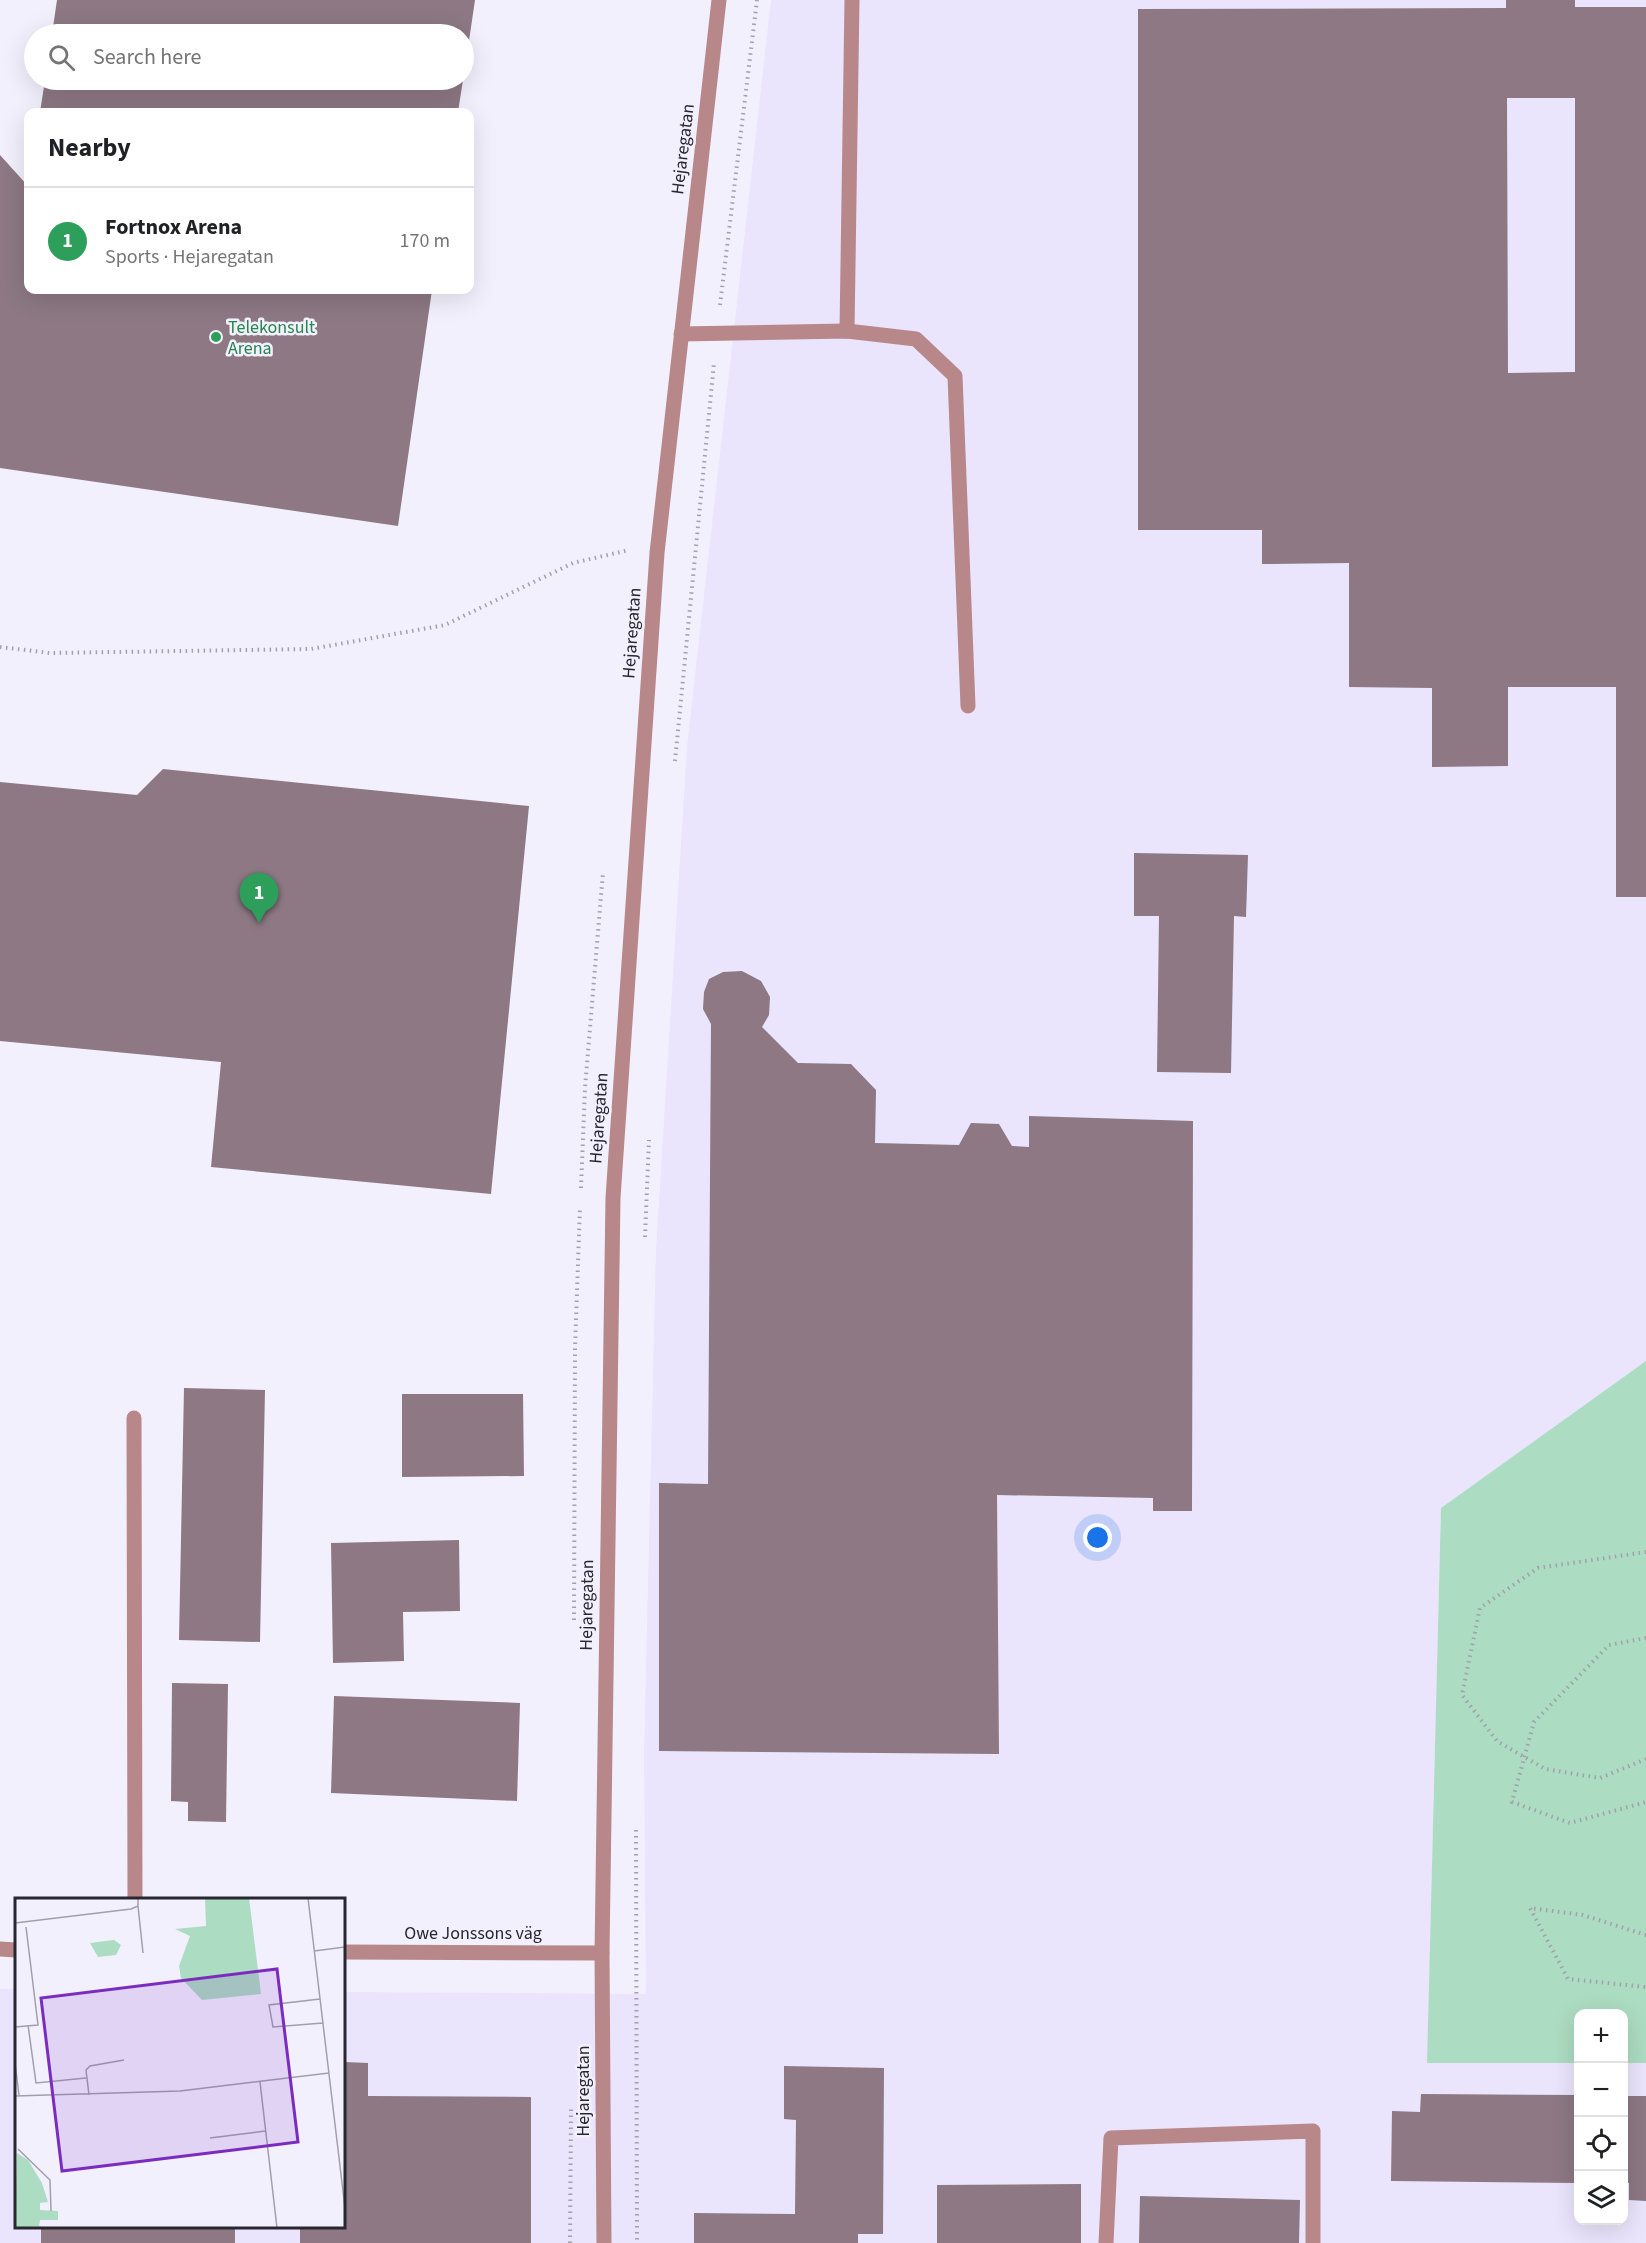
<!DOCTYPE html>
<meta charset="utf-8">
<style>
:root{--surface:#fff;--page:#f2f2f2;--text:#202124;--muted:#757577;--line:#e0e0e0;--accent:#1a73e8}
body{margin:0;font-family:"Source Sans 3",sans-serif;background:var(--page);color:var(--text)}
.controls{position:absolute;right:18px;bottom:18px;display:grid;overflow:hidden;border-radius:12px;box-shadow:0 6px 24px #0002}
.controls button{width:54px;height:54px;display:grid;place-items:center;padding:0;border:0;border-bottom:2px solid var(--line);background:var(--surface);color:var(--text);font:30px sans-serif}
.you{position:absolute;left:1098px;top:1538px;width:21px;height:21px;margin:-15px;border:4px solid #fff;border-radius:50%;background:#1a73e8;box-shadow:0 0 0 9px #1a73e833}
.badge{display:grid;place-items:center;width:39px;height:39px;border-radius:50%;background:var(--accent);color:#fff;font-size:20px;font-weight:700}
.pin{position:absolute;translate:-50% -50px;filter:drop-shadow(0 2px 3px #0008)}
.pin::after{content:'';position:absolute;top:32px;width:21px;height:18px;background:inherit;clip-path:polygon(0 0,100% 0,50% 100%)}
.list{margin:0;padding:0;list-style:none}
h2{display:flex;justify-content:space-between;align-items:center;height:78px;margin:0;padding:0 24px;font-size:26px}
h2 small{font-size:20px;font-weight:400;color:var(--muted)}
.list li{display:grid;grid-template-columns:39px 1fr auto;gap:18px;align-items:center;box-sizing:border-box;height:108px;padding:0 24px;border-top:2px solid var(--line)}
.list b{display:block;font-size:22px;white-space:nowrap}
.list p{margin:0;font-size:20px;white-space:nowrap;color:var(--muted)}
.list em{font-size:20px;font-style:normal;color:var(--muted)}
.icon{flex:none;width:33px;height:33px;fill:none;stroke:currentColor;stroke-width:2;stroke-linecap:round;stroke-linejoin:round}
.map{position:relative;flex:none;width:1646px;height:2243px;overflow:hidden}
.search{position:absolute;background:var(--surface);box-shadow:0 6px 24px #0002;left:24px;top:24px;width:450px;height:66px;display:flex;align-items:center;gap:15px;box-sizing:border-box;padding:0 21px;border-radius:33px;color:var(--muted);font-size:22px}
.panel{position:absolute;background:var(--surface);box-shadow:0 6px 24px #0002;left:24px;top:108px;width:450px;height:186px;border-radius:12px}
.map>svg:first-child{display:block}
.built{fill:#eae4fc}
.green{fill:#acdcc1}
.building{fill:#8d7883;fill-rule:evenodd}
.lines{fill:none;stroke-linecap:round;stroke-linejoin:round}
.path{stroke:#a2a0ab;stroke-width:4;stroke-dasharray:1.5 4.5;stroke-linecap:butt}
.minor{stroke:#b8878a;stroke-width:15}
.leisure-dot{fill:#2e9e5b;stroke:#f3f0fe;stroke-width:2}
.labels{text-anchor:middle;dominant-baseline:central;stroke-width:5;stroke-linejoin:round;paint-order:stroke}
.street-label{font-size:18px;fill:#28262e;stroke:#f3f0fe}
.leisure-label{font-size:18px;fill:#27864d;stroke:#f3f0fe;text-anchor:start}
.inset-road{fill:none;stroke:#a29fab;stroke-width:1.5}
.view{fill:#7b2cbf;fill-opacity:0.15;stroke:#7b2cbf;stroke-width:3}
.inset-edge{fill:none;stroke:#28262e;stroke-width:3}
</style>
<div class="map">
<svg width="1646" height="2243" viewBox="0 0 1646 2243">
<rect width="100%" height="100%" fill="#f3f0fe"/>
<path class="built" d="M771,0h875v1361l-205,147 -14,555h151v157h46v-157h22v180h-1646v-254h16v237h328v-234l302,2 -2,-240 12,-504 31,-503z"/>
<path class="green" d="M1646,1361v702h-22v-49h-46v49h-151l14,-555z"/>
<g class="building">
<path d="M57,0h418l-10,68 -1,-34h-412z"/>
<path d="M1506,0h69v7h71v890h-30v-210h-108v79l-76,1v-79l-83,-1v-124l-87,1v-34h-124v-521l368,-1zM1507,98h68v274l-67,1z"/>
<path d="M45,80h418l-5,32h-418z"/>
<path d="M0,155l28,31v104h404l-34,236 -398,-58z"/>
<path d="M163,769l366,37 -38,388 -280,-27 10,-105 -221,-21v-259l137,13z"/>
<path d="M1134,853l114,2 -2,62 -12,-1 -3,157 -74,-1 2,-156h-25z"/>
<path d="M742,971l19,10 9,16 -1,18 -7,12 36,36 53,1 25,26 -1,53 84,2 12,-22 28,1 13,22 17,1v-31l164,5 -1,390h-39v-13l-156,-3 2,259 -340,-3v-268l49,1 3,-460 -8,-15 1,-17 5,-13 14,-7z"/>
<path d="M184,1388l81,2 -5,252 -81,-2z"/>
<path d="M402,1394h121l1,82 -122,1z"/>
<path d="M459,1540l1,71 -57,1 1,49 -71,2 -2,-120z"/>
<path d="M172,1683l56,1 -2,138 -38,-1v-19l-17,-1z"/>
<path d="M334,1696l186,7 -3,98 -186,-8z"/>
<path d="M344,2062l24,1v33l163,1v146h-231v-17h44z"/>
<path d="M784,2066l100,2 -1,166h-25v9h-164v-30l101,1 1,-94 -12,-1z"/>
<path d="M1421,2094l157,1v88l-187,-2 1,-70 28,1z"/>
<path d="M1624,2096h22v105l-17,-1v-17h-5z"/>
<path d="M1081,2184v59h-144v-58z"/>
<path d="M1140,2196l160,4 -1,43h-160z"/>
<rect x="41" y="2226" width="194" height="17"/>
</g>
<g class="lines">
<g class="path">
<path d="M720,305l37,-305"/>
<path d="M0,647l50,6 261,-4 134,-24 128,-62 56,-13"/>
<path d="M675,761l39,-398"/>
<path d="M581,1188l4,-100 18,-216"/>
<path d="M645,1237l4,-97"/>
<path d="M1646,1552l-108,16 -58,40 -18,87 35,46 48,28 55,9 46,-19"/>
<path d="M574,1620l1,-271 5,-142"/>
<path d="M1646,1638l-37,7 -75,77 -22,80 58,21 76,-21"/>
<path d="M636,1830l1,413"/>
<path d="M1646,1935l-63,-20 -53,-7 38,71 78,8"/>
<path d="M570,2243l1,-136"/>
</g>
<g class="minor">
<path d="M847,331l5,-331"/>
<path d="M681,334l166,-3 69,8 39,37 13,330"/>
<path d="M134,1418l1,482"/>
<path d="M0,1949l16,1"/>
<path d="M344,1952l258,1"/>
<path d="M604,2243l-2,-290 11,-755 44,-645 62,-553"/>
<path d="M1106,2243l5,-105 202,-7v112"/>
</g>
</g>
<circle class="leisure-dot" cx="216" cy="337" r="6"/>
<g class="labels">
<g class="street-label">
<text transform="translate(683 149) rotate(-83)">Hejaregatan</text>
<text transform="translate(632 633) rotate(-86)">Hejaregatan</text>
<text transform="translate(599 1118) rotate(-86)">Hejaregatan</text>
<text transform="translate(587 1605) rotate(-89)">Hejaregatan</text>
<text x="473" y="1933">Owe Jonssons väg</text>
<text transform="translate(583 2091) rotate(-90)">Hejaregatan</text>
</g>
<g class="leisure-label">
<text x="228" y="327">Telekonsult<tspan x="228" dy="21">Arena</tspan></text>
</g>
</g>
<g transform="translate(15 1898)">
<rect width="330" height="330" fill="#f3f0fe"/>
<path d="M190,0h44l12,96 -59,6 -21,-22 -2,-12 11,-30 -15,-7 31,-3zM99,42l7,5 -5,10 -18,2 -8,-14zM2,255l11,7 14,23 6,19 -8,1v7l18,1v9h-18l-1,6 9,2h-33z" fill="#acdcc1"/>
<path class="inset-road" d="M293,0l37,310M123,8l5,47M0,25l116,-14 7,-3v-8M299,53l31,-4M305,101l-51,6 4,22 50,-4M13,127l8,58 50,-5M0,129l23,-2 -12,-98M0,165l4,32M245,184l17,146M74,197l-3,-25 4,-4 34,-6M0,198l165,-5 149,-18M195,240l55,-7M3,251l32,31 1,31"/>
<path class="view" d="M262,71l21,173 -236,29 -21,-173z"/>
<rect width="330" height="330" class="inset-edge"/>
</g>
</svg>
<div class="controls">
<button>+</button>
<button>−</button>
<button><svg class="icon" aria-label="locate" viewBox="0 0 24 24"><circle cx="12" cy="12" r="6"/><path d="M12 2v4M12 18v4M2 12h4M18 12h4"/></svg></button>
<button><svg class="icon" aria-label="layers" viewBox="0 0 24 24"><path d="M12 4l9 5-9 5-9-5zM3 14l9 5 9-5"/></svg></button>
</div>
<div class="you"></div>
<div class="pin badge" style="left:259px;top:923px;background:#2e9e5b">1</div>
<div class="search"><svg class="icon" aria-label="search" viewBox="0 0 24 24"><circle cx="10" cy="10" r="6"/><path d="M15 15l6 6"/></svg>Search here</div>
<section class="panel">
<h2>Nearby<small></small></h2>
<ul class="list">
<li><span class="badge" style="background:#2e9e5b">1</span><div><b>Fortnox Arena</b><p>Sports · Hejaregatan</p></div><em>170 m</em></li>
</ul>
</section>
</div>
